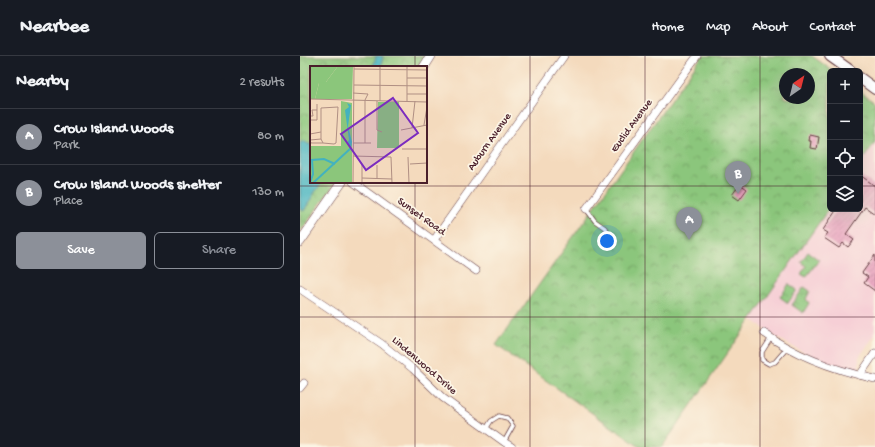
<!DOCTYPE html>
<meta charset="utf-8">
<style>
:root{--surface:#171b24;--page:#242831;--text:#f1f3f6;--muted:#9ea1a6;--line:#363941;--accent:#8c9099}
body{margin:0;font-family:"Gochi Hand",sans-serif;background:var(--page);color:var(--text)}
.controls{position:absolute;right:12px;top:12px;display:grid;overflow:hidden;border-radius:6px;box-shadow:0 4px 16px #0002}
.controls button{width:36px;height:36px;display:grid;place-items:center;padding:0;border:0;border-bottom:1px solid var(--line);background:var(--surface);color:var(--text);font:20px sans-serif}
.compass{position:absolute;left:479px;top:12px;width:36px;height:36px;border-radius:50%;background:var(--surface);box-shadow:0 4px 16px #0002;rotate:35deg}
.you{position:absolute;left:307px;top:185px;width:14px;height:14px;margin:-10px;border:3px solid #fff;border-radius:50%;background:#1a73e8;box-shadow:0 0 0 6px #1a73e833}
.badge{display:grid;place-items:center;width:26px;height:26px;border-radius:50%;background:var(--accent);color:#fff;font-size:13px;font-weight:700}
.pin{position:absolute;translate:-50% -33px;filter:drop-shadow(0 1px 2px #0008)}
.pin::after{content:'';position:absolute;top:21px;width:14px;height:12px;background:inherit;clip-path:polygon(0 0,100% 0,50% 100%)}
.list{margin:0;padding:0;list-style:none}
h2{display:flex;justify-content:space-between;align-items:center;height:52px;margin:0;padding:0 16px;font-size:17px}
h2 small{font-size:13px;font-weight:400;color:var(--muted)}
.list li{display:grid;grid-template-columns:26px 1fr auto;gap:12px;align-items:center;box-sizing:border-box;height:56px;padding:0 16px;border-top:1px solid var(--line)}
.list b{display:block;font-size:15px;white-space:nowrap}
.list p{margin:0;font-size:13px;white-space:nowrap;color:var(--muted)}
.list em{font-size:13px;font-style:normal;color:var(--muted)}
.actions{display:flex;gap:8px;padding:12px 16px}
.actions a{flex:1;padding:9px 0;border:1px solid var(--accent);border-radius:6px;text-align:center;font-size:14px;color:var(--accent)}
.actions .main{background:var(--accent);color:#fff}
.icon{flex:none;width:22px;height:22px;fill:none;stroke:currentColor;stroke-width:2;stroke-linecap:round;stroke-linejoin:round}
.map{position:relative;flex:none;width:575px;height:391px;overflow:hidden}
header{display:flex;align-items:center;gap:24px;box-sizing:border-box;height:56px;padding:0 20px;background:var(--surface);border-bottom:1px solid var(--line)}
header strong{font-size:19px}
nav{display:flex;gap:22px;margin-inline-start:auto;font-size:14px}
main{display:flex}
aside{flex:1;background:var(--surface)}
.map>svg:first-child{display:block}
.built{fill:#f6cfd6}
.park{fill:url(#park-crowns);stroke:#6a7253;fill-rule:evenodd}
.water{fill:#43b2bf;stroke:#466875}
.building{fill:url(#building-hatch)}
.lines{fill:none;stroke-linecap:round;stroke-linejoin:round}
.service-casing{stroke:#643b41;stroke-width:5}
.minor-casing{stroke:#643b41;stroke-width:8}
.tertiary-casing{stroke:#643b41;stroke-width:10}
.secondary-casing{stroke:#643b41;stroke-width:12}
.service{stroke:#fff;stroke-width:3.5}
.minor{stroke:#fff;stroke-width:7}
.tertiary{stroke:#fff;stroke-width:9}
.secondary{stroke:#fff;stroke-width:10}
.grid{fill:none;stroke:#4a1f2b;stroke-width:1;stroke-opacity:0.55}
.labels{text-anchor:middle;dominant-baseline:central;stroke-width:3.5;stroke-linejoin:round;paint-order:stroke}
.street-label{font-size:11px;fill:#4a1f2b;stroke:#fcf5e5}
.inset-river{fill:none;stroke:#43b2bf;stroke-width:2}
.inset-road{fill:none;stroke:#b08f83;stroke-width:1}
.view{fill:#7b2cbf;fill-opacity:0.15;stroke:#7b2cbf;stroke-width:2}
.inset-edge{fill:none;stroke:#4a1f2b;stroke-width:2}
</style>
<header>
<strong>Nearbee</strong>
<nav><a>Home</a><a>Map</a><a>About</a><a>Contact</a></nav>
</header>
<main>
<aside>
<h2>Nearby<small>2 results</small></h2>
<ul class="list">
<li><span class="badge">A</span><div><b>Crow Island Woods</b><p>Park</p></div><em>80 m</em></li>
<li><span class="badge">B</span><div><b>Crow Island Woods shelter</b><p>Place</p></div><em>130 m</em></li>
</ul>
<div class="actions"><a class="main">Save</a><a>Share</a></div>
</aside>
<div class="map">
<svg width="575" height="391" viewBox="0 0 575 391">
<defs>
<pattern id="park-crowns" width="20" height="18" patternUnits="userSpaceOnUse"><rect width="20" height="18" fill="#8bc67b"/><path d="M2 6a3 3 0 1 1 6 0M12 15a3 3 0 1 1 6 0" fill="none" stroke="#74a065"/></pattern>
<pattern id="building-hatch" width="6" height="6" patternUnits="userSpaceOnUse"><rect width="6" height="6" fill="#e594b8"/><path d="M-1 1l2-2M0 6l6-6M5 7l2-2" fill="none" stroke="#bc7896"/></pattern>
</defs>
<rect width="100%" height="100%" fill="#fcf5e5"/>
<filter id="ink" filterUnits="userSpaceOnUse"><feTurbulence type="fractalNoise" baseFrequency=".025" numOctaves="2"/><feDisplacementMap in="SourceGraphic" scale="8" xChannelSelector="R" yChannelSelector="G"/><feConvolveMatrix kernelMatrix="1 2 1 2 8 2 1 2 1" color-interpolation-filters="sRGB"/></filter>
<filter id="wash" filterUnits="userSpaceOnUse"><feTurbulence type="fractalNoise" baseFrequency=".012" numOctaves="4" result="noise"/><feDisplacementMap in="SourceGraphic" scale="16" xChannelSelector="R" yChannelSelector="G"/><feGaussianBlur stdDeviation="0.9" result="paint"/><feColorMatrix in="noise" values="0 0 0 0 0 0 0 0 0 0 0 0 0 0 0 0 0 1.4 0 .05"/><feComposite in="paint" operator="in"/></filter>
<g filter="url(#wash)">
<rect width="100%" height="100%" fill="#f4dabd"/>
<path class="built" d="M575,86v193l-16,22v12l-6,1 -27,-8 -21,-9 -28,-15 -26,-19 79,-112v2h30v-45z"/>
<g class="park">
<path d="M0,0h125l-8,11h-106v115h25l-36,50z"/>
<path d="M402,0h110l21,15h-3v136l-168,240h-22l-144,-102zM485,18h24v24h-24z"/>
<path d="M560,35l15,11v40l-15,22z"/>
<path d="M508,196l11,8 -13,17 -5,-3 5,-8 -5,-4z"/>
<path d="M489,228l8,6 -9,13 -8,-6z"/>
<path d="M504,231l6,4 -4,8 3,4 -6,10 -11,-8z"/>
</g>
<g class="water">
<path d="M76,0h7l-2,11h-8z"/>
<path d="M3,85l8,4v37h12l-8,10 -11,19 -4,-2v-66z"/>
</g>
<g id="blocks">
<g class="building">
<path d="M510,79l9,2 -2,12 -7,-1 1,-7h-2z"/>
<path d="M560,119l15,11v28l-10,-7 -19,27 8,6 -6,7 -5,-4 -4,5 -15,-10 4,-5 -5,-3 14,-21h23z"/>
<path d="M440,128l7,5 -8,11 -7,-5z"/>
<path d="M575,199v36l-11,-8 4,-6 -6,-4z"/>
</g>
</g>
</g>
<g filter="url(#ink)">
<use href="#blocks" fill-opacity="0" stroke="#643b41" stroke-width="1"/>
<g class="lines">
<defs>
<g id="service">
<path d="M286,153l9,12 10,7 9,16"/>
<path d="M471,282l-9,14v8l7,4 6,-2 12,-14"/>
<path d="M186,373l5,-8 8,-5 8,2 6,8 -9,16"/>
</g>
<g id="minor">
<path d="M53,126l123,89"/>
<path d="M286,153l111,-153"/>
<path d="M134,184l130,-184"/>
<path d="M0,233l82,55 31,25 30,29 61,44 8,5"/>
<path d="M464,277c33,24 71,37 111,46"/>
<path d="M560,319l15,-22"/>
<path d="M0,332l4,-5"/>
</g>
<g id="tertiary">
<path d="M124,11l7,-11"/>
<path d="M0,186l42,-60"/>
</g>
<g id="secondary">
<path d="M530,0l21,15"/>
<path d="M560,22l15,11"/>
</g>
</defs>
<use href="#service" class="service-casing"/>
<use href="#minor" class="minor-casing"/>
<use href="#tertiary" class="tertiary-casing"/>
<use href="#secondary" class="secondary-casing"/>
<use href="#service" class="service"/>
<use href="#minor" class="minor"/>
<use href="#tertiary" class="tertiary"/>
<use href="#secondary" class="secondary"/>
</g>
</g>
<path class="grid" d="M115,0v11M230,0v391M345,0v391M460,0v391M115,126v265M0,130h530M560,130h15M0,261h575"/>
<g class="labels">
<g class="street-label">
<text transform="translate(332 70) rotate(-54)">Euclid Avenue</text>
<text transform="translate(190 86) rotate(-55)">Auburn Avenue</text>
<text transform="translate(121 161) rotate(36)">Sunset Road</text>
<text transform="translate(124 310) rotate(41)">Lindenwood Drive</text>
</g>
</g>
<g transform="translate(10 10)">
<rect width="117" height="117" fill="#f4dabd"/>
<path d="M0,0h28l-12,16 2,3 -9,-2 -4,16h-5z" fill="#8bc67b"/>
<path d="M28,0h15l-1,33h-37l4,-16 7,-1zM31,35l11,2v80h-42v-37h31zM68,36h21v46h-22z" fill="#8bc67b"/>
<path d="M37,37l4,2 -3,21 4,16 -1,6 -4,-5 2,-3 -4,-30 4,-3z" fill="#43b2bf"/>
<path class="inset-river" d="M0,117l3,-9 -1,-14 12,-1 11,5M3,117l38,-35"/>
<path class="inset-road" d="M44,3l73,1M97,12h20M44,19l73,1M43,27l15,1M97,28h20M0,33l117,3M67,35v29l5,2M70,35v-35M97,35v-35M0,50h3l-1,-6h5M0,54h7v-16M114,59l3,-18M102,62l3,-27M91,64l26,-5M11,73l-11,1v-6l11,-2M0,74l1,3h12l11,1 2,-1 2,-36 -17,1v31l2,4M43,77h18M55,77v-43l3,-6M92,83h25M43,90l38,1 1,26M98,91l1,26M100,98l17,-1M52,112l30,1M67,113v-14M43,117l1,-117M52,117v-19"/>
<path class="view" d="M83,32l25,35 -52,37 -25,-36z"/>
<rect width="117" height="117" class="inset-edge"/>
</g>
</svg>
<div class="controls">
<button>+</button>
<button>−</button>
<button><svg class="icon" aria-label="locate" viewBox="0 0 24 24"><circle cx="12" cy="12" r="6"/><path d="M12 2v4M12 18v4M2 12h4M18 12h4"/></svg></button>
<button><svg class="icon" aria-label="layers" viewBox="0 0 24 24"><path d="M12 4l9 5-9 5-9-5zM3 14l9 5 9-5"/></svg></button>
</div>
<svg class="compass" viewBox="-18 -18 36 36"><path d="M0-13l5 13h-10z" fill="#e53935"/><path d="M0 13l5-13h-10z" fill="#9ea1a6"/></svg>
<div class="you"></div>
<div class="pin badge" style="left:389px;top:184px">A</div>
<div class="pin badge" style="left:438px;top:138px">B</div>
</div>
</main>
